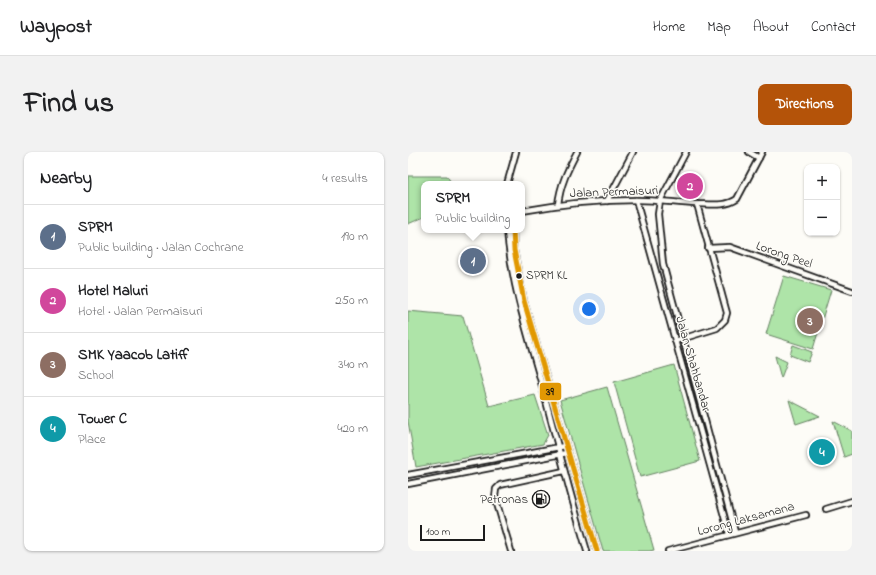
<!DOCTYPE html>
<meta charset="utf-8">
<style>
:root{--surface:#fff;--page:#f2f2f2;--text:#202124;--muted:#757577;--line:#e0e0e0;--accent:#b45309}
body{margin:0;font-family:"Indie Flower",sans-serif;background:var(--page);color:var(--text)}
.controls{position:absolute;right:12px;top:12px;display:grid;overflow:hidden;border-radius:8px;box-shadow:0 1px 3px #0004}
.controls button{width:36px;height:36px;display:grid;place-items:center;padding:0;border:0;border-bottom:1px solid var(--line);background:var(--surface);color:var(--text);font:20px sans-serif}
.scale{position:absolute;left:12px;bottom:10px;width:65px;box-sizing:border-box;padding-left:4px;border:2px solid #1c1c1c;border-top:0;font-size:11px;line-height:14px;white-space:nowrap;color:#1c1c1c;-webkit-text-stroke:3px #fdfcf7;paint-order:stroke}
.you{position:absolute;left:181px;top:157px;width:14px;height:14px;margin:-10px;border:3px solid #fff;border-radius:50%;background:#1a73e8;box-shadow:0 0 0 6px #1a73e833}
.badge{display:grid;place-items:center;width:26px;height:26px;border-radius:50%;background:var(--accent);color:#fff;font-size:13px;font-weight:700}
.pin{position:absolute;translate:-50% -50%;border:2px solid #fff;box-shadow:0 1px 4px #0006}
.popup{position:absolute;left:13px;top:29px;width:104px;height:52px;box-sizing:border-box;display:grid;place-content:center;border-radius:8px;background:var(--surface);filter:drop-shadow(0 1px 3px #0005);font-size:13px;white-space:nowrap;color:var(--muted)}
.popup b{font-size:15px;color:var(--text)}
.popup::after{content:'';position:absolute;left:50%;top:100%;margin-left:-8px;border:8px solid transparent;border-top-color:var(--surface)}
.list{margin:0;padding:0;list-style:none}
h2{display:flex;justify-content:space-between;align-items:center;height:52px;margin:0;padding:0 16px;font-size:17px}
h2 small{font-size:13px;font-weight:400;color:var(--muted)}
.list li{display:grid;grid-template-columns:26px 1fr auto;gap:12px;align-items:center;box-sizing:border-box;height:64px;padding:0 16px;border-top:1px solid var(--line)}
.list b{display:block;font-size:15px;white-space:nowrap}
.list p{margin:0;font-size:13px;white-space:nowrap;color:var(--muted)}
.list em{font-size:13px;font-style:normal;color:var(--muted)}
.map{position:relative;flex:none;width:444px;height:399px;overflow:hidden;border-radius:8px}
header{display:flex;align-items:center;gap:24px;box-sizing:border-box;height:56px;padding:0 20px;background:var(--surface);border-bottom:1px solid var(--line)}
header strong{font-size:19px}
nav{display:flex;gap:22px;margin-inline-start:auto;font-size:14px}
.intro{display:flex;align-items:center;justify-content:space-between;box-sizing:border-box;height:96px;padding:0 24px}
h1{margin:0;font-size:28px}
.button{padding:10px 18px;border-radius:8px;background:var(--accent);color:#fff;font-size:14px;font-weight:700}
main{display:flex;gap:24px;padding:0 24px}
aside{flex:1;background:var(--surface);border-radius:8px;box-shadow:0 1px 3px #0004}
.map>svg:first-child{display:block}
.green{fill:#aee4a8;stroke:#658062}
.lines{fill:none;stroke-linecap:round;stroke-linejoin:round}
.minor-casing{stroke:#1c1c1c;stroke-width:8}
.minor{stroke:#fdfcf7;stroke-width:4.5}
.bus-1-casing{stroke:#fdfcf7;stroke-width:8}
.bus-1{stroke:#e19803;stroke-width:5}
.bus-dot{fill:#1c1c1c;stroke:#fdfcf7;stroke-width:1.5}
.labels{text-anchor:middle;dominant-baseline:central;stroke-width:3;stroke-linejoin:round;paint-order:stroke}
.bus-label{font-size:12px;fill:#1c1c1c;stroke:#fdfcf7;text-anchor:start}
.street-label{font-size:13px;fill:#1c1c1c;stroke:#fdfcf7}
.poi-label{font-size:13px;fill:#1c1c1c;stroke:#fdfcf7;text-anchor:end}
.line-badge{stroke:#fdfcf7;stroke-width:1.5}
.pale-badge-label{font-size:11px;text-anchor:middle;font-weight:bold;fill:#111}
</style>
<header>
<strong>Waypost</strong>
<nav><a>Home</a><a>Map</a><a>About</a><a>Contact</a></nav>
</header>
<div class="intro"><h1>Find us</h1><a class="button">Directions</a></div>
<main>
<aside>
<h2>Nearby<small>4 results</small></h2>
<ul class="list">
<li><span class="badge" style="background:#5c6f8a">1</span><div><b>SPRM</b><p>Public building · Jalan Cochrane</p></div><em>190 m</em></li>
<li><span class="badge" style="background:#d1479c">2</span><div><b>Hotel Maluri</b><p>Hotel · Jalan Permaisuri</p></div><em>250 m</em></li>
<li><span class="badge" style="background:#8d6e63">3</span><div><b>SMK Yaacob Latiff</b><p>School</p></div><em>340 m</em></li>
<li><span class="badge" style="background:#0f9aa8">4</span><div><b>Tower C</b><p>Place</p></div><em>420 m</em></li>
</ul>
</aside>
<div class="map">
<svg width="444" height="399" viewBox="0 0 444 399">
<rect width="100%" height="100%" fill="#fdfcf7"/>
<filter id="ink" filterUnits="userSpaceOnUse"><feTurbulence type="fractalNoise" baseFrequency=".025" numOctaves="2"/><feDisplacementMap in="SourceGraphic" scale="8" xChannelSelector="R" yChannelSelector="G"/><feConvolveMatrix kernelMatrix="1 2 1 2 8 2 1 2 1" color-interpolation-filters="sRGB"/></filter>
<g filter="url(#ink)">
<g class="green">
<path d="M0,24h39l5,8h-28v33l-16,7z"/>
<path d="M376,124l47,14 -18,59 -47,-15z"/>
<path d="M0,159l55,5 26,90 46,-11 13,40 -5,9 -127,23 -8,-46z"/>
<path d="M385,193l19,7 -4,10 -18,-7z"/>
<path d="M367,204l12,6 -6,16z"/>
<path d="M266,213l26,96 -60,16 -26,-95z"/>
<path d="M199,235l47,163 -5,1h-46l-43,-151z"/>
<path d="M381,248l31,16 -24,8z"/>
<path d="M425,269l19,10v23l-8,3z"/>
</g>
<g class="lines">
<defs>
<g id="minor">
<path d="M278,0l-26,49 -2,13 5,50 72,268"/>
<path d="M341,0l10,6"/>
<path d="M99,32l9,-32"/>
<path d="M228,48l93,334"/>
<path d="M199,49l26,-49"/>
<path d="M150,53c2,-20 10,-36 19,-53"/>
<path d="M114,59c38,-7 77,-11 116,-11 19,0 38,3 58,4 13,0 30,3 41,-5l25,-47"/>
<path d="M99,78c4,51 19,99 33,148 15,58 30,116 47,173"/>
<path d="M105,78l1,20 10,51 73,250"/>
<path d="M300,96l22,-1 122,44"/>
<path d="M267,189l42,-13 8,-8 2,-7 -30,-109"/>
<path d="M0,323l157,-29"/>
<path d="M0,332l159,-31"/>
<path d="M418,357l26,-8"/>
<path d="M103,399l-16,-54 1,-8 4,-4 64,-14"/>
<path d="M260,399l138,-36"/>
</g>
</defs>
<use href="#minor" class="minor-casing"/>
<use href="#minor" class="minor"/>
<defs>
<path id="bus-1" d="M105,78l1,20 10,51 73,250"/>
</defs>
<use href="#bus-1" class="bus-1-casing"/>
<use href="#bus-1" class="bus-1"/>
</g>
</g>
<defs>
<symbol id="fuel-ring" viewBox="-11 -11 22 22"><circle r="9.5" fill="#fdfcf7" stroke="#1c1c1c" stroke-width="1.5"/><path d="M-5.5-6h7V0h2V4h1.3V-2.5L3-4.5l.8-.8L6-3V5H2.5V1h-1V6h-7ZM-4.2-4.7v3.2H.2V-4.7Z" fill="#1c1c1c"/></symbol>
</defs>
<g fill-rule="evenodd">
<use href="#fuel-ring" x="123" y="337" width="20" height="20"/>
</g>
<circle class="bus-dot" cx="111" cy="124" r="3.5"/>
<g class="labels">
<g class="bus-label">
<text x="118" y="124">SPRM KL</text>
</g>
<g class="street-label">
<text transform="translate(206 40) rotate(-2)">Jalan Permaisuri</text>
<text transform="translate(376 103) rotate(19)">Lorong Peel</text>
<text transform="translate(285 212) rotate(74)">Jalan Shahbandar</text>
<text transform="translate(338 367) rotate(-15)">Lorong Laksamana</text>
</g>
<g class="poi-label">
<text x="120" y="347">Petronas</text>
</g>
</g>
<rect class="line-badge" x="131" y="230" width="23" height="19" rx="4" fill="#e19803"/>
<g class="pale-badge-label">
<text x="142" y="243">39</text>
</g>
</svg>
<div class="controls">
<button>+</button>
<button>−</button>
</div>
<div class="scale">100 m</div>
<div class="you"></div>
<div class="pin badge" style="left:65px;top:109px;background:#5c6f8a">1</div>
<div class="popup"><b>SPRM</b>Public building</div>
<div class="pin badge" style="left:282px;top:34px;background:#d1479c">2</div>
<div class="pin badge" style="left:402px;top:169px;background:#8d6e63">3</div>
<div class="pin badge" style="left:414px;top:300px;background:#0f9aa8">4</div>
</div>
</main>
